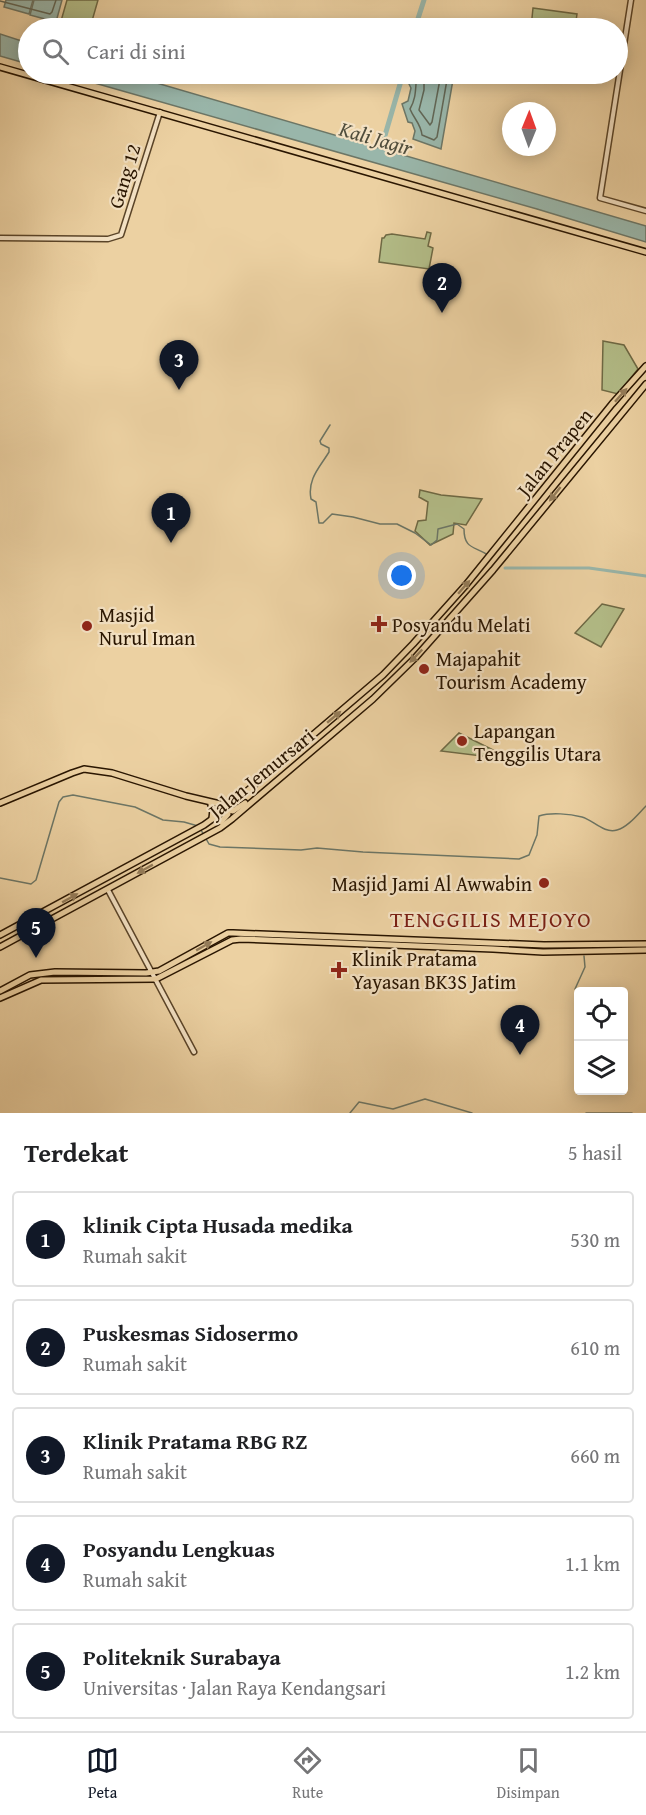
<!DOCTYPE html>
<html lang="id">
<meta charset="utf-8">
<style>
:root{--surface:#fff;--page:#f6f6f6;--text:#202124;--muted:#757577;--line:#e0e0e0;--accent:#111827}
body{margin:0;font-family:"Gentium Book Plus",serif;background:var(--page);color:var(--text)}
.controls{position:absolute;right:18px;bottom:18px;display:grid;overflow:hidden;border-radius:6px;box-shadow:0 3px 15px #0003}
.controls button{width:54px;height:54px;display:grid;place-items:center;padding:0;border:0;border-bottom:2px solid var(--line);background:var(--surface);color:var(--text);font:30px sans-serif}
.compass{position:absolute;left:502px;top:102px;width:54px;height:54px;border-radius:50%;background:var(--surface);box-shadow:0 3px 15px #0003;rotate:1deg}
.you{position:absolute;left:402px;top:576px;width:21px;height:21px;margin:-15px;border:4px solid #fff;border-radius:50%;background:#1a73e8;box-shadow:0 0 0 9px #1a73e833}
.badge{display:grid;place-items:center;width:39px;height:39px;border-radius:50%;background:var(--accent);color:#fff;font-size:20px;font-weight:700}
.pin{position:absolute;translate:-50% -50px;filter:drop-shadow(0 2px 3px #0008)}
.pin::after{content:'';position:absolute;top:32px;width:21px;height:18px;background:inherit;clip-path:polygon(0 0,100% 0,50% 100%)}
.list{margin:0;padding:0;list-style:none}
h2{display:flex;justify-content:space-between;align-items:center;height:78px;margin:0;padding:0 24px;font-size:26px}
h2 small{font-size:20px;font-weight:400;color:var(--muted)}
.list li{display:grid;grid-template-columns:39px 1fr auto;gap:18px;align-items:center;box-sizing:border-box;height:96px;margin:0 12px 12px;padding:0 12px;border:2px solid var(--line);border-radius:6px}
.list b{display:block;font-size:22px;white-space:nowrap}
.list p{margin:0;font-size:20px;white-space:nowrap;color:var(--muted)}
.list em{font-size:20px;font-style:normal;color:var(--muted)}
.icon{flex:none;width:33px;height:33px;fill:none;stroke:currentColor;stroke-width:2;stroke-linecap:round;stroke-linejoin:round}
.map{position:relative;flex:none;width:646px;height:1113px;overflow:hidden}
.search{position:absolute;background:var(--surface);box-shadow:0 3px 15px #0003;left:18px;right:18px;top:18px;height:66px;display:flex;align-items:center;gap:15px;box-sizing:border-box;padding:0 21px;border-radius:33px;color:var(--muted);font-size:22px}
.sheet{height:618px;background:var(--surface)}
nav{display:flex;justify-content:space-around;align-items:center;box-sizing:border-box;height:84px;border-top:2px solid var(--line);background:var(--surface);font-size:16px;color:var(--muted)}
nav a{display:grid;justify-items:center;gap:3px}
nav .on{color:var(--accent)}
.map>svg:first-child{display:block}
.green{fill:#b3bd88;stroke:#6e6944;stroke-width:1.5}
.water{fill:#99b6aa;stroke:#6c7666;stroke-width:1.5}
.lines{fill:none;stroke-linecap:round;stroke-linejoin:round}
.shore{stroke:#616655;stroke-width:1.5}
.stream{stroke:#6c7666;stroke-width:1.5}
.canal{stroke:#99b6aa;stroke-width:3}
.river{stroke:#99b6aa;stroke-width:5}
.minor-casing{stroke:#5a4428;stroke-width:7}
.major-casing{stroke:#291500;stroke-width:8}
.minor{stroke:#f3e1c3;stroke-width:4}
.major{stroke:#ecd1a2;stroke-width:5}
.oneway{fill:#947c59}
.poi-dot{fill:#8f2418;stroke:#f3e1c3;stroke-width:2}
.labels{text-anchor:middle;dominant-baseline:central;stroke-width:4.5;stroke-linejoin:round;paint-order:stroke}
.street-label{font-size:20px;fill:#291500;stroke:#f3e1c3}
.poi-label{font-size:20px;fill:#291500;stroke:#f3e1c3;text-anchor:start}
.water-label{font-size:21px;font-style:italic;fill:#504d3c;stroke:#f3e1c3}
.quarter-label{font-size:22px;letter-spacing:1.5px;fill:#7a1f14;stroke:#f3e1c3}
</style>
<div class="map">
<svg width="646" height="1113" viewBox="0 0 646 1113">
<rect width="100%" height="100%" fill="#ecd1a2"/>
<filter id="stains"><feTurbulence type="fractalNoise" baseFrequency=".00333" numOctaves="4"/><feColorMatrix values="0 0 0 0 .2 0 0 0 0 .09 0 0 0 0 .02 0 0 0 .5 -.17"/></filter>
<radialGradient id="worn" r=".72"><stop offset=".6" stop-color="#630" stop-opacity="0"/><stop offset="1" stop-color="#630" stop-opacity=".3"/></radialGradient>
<g class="green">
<path d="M67,0h31l-8,28h-31z"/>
<path d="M533,8l44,6 -2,14h-44z"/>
<path d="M427,232l4,1 -3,13 5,2 -4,21 -50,-7 3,-24h2l2,-3 6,-1 33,5z"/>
<path d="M603,341l21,4 14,24 -20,25 -16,-4z"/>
<path d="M420,490l21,5 41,4 -16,26 -12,-2 -1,11 -23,11 -15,-14 3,-10 8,-1 2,-18 -9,-5z"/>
<path d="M602,604l22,5 -23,38 -26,-14z"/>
<path d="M459,733l40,20 -1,5 -57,-7z"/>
</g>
<g class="water">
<path d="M6,0h27l-4,14 -25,-7z"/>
<path d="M34,0h28l-6,22 -26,-7z"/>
<path d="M0,34l28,9v21l-28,-8z"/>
<path d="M63,74h63l520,152v16l-109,-33z"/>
<path d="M412,74h42l-13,75 -28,-10 2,-8 -3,-8 -4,-1 -6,-18 6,-3 3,-13 -2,-4z"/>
</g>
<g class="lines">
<g class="shore">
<path d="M0,1l50,13 2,-2 4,-12"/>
<path d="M417,74c-2,13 0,23 -7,35 4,10 11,15 12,26l12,5 3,-3 11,-63"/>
<path d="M424,74v16l-5,20 11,15 2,-3 9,-48"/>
</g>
<g class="stream">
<path d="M330,425l-10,16 1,3 8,4v4c-9,15 -22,27 -18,47l5,3 3,21h4l9,-9 21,3 27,7h17l18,9 16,12 6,-5 1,-11 19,-5 7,5c0,20 10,17 24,26"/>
<path d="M201,830l8,14 11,3 81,3 16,-2 46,4 156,7 10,-4 8,-20 2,-19c12,-4 31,-2 43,1 11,3 22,17 35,13 11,-3 21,-16 29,-24"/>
<path d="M0,878l31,6 5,-4 23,-78 4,-5 10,-2 62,12 28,13 21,2 14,4"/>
<path d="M575,989l10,-22 -1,-11"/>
<path d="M575,998v2"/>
<path d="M350,1113l9,-11 34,7 32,-10 47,14"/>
<path d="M586,1113h46"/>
</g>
<path class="canal" d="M505,568h84l57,8"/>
<g class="river">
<path d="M415,28l9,-28"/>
<path d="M381,149l22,-75"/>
</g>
<defs>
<g id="minor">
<path d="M631,0l-31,198 46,13"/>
<path d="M0,238l108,1 13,-4 39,-123"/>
<path d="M108,890l86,162"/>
</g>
<g id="major">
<path d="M0,67l646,185"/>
<path d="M0,803l72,-30 12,-4 28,4 74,23 34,8 8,10 -7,8"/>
<path d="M211,805l2,4 -1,10"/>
<path d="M225,809l8,2 12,-8"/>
<path d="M0,935l204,-110 22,-16 157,-134 30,-31 52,-58 147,-182 34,-38"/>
<path d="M0,947l220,-119 12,-9 141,-120 42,-41 78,-88 153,-186"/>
<path d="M0,991l30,-16 25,-3 91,1 13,-2 69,-38h5l311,12 102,-1"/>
<path d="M0,998l41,-18 115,-1 76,-39 9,-1 252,10 50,3 103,-2"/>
</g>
</defs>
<use href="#minor" class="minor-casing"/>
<use href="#major" class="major-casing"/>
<use href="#minor" class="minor"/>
<use href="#major" class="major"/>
</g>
<defs><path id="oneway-solid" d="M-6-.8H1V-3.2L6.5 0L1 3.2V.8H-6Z" transform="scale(1.5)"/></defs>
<g class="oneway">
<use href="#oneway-solid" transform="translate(621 395) rotate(-48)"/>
<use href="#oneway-solid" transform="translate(555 494) rotate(128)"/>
<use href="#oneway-solid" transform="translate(464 587) rotate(-49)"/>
<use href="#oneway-solid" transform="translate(416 656) rotate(134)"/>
<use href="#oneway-solid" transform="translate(334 717) rotate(-40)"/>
<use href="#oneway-solid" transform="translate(145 869) rotate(151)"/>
<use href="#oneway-solid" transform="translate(70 898) rotate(-29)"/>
<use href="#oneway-solid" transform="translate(204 946) rotate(-29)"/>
</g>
<g class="poi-dot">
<path d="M376 615h6v6h6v6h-6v6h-6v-6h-6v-6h6z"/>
<circle cx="87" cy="626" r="6"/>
<circle cx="424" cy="669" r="6"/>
<circle cx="462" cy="741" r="6"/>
<circle cx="544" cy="883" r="6"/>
<path d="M336 961h6v6h6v6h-6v6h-6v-6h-6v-6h6z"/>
</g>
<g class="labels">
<g class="street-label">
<text transform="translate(124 176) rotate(-73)">Gang 12</text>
<text transform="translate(554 452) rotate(-51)">Jalan Prapen</text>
<text transform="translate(261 773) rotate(-39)">Jalan Jemursari</text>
</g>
<g class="poi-label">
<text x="99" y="614">Masjid<tspan x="99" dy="23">Nurul Iman</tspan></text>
<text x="392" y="624">Posyandu Melati</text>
<text x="436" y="658">Majapahit<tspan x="436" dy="23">Tourism Academy</tspan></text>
<text x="474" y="730">Lapangan<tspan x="474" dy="23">Tenggilis Utara</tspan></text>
<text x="532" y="883" text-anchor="end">Masjid Jami Al Awwabin</text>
<text x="352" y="958">Klinik Pratama<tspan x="352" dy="23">Yayasan BK3S Jatim</tspan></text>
</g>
<g class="water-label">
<text transform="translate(376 138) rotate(16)">Kali Jagir</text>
</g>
<g class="quarter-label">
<text x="491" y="919">TENGGILIS MEJOYO</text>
</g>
</g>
<rect width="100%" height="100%" filter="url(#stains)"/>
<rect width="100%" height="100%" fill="url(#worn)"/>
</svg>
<div class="controls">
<button><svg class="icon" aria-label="locate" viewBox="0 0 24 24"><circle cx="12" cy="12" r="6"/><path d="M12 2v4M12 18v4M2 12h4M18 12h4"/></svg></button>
<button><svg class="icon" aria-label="layers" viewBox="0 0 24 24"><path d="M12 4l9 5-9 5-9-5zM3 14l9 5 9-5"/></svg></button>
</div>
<svg class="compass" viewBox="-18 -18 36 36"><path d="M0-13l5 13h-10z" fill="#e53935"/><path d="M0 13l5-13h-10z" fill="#757577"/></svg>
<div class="you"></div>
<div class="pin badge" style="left:171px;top:543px">1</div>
<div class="pin badge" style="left:442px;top:313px">2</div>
<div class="pin badge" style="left:179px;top:390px">3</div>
<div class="pin badge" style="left:520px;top:1055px">4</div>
<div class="pin badge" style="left:36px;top:958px">5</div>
<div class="search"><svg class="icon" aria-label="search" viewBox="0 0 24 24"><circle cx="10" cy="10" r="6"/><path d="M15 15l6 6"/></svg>Cari di sini</div>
</div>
<section class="sheet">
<h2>Terdekat<small>5 hasil</small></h2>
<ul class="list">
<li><span class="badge">1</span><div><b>klinik Cipta Husada medika</b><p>Rumah sakit</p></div><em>530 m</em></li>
<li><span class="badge">2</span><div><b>Puskesmas Sidosermo</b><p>Rumah sakit</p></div><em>610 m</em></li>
<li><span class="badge">3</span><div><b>Klinik Pratama RBG RZ</b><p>Rumah sakit</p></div><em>660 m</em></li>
<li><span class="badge">4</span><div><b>Posyandu Lengkuas</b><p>Rumah sakit</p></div><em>1.1 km</em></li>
<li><span class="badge">5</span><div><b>Politeknik Surabaya</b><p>Universitas · Jalan Raya Kendangsari</p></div><em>1.2 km</em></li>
</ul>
</section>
<nav>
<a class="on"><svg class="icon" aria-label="map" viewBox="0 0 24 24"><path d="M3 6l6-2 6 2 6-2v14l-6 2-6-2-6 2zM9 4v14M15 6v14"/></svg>Peta</a>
<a><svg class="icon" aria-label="directions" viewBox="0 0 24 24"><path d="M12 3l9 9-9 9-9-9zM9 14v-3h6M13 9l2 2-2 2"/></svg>Rute</a>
<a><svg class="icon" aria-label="saved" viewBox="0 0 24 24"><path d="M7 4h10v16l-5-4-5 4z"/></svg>Disimpan</a>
</nav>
